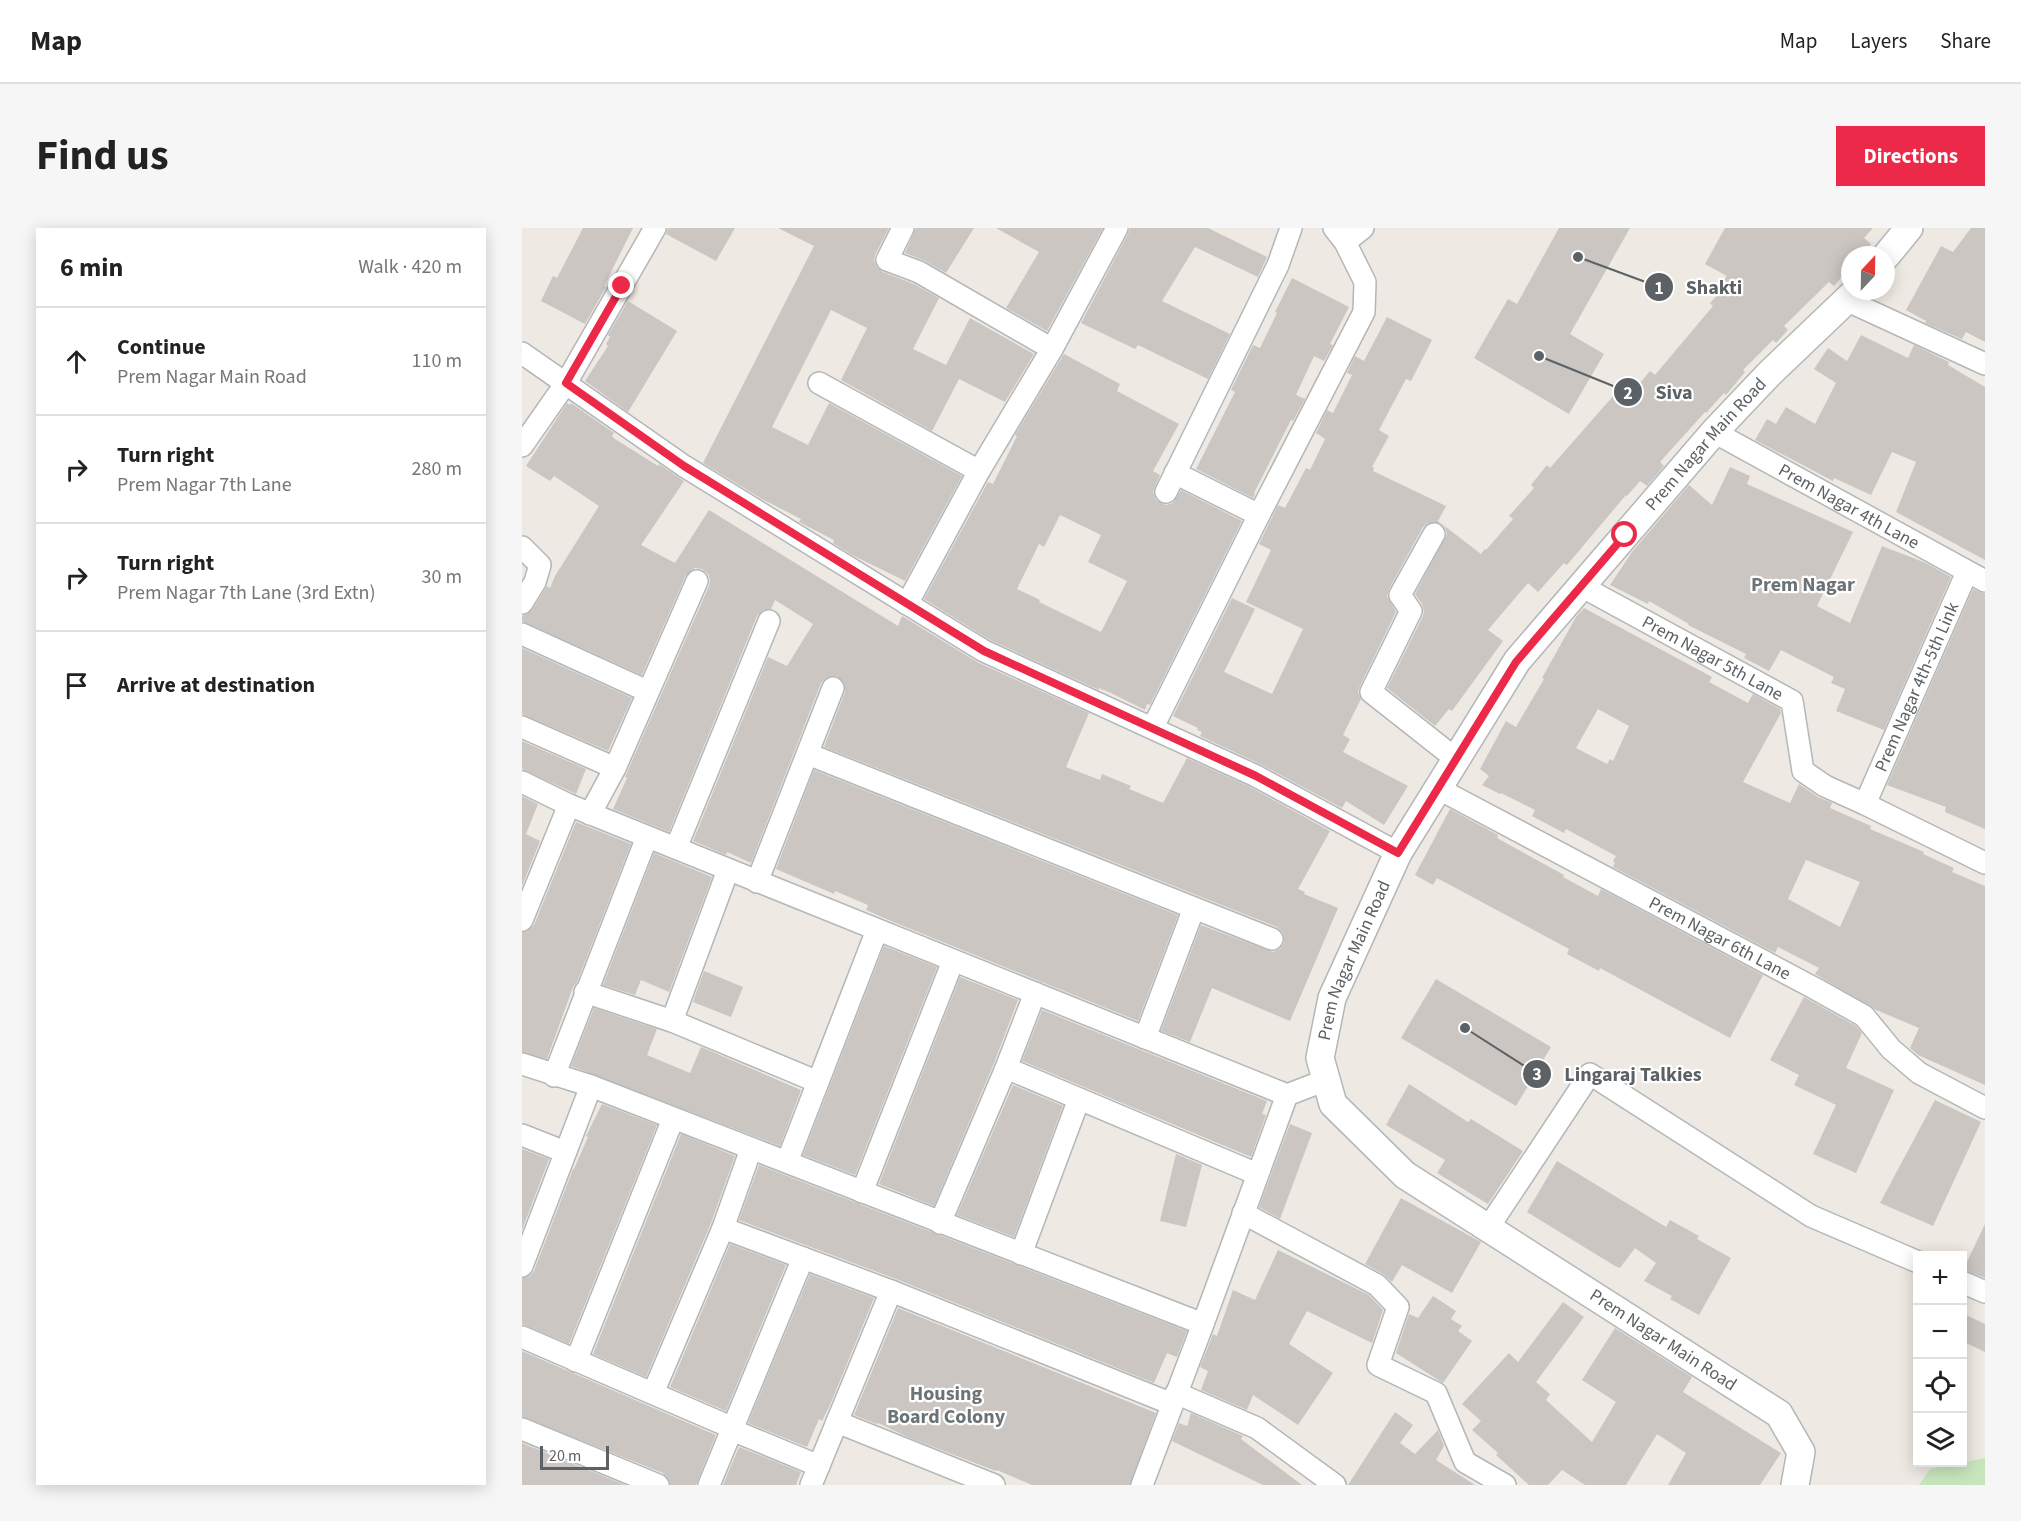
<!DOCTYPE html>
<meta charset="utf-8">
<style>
:root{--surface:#fff;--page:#f6f6f6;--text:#222;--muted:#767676;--line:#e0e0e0;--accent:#ed2949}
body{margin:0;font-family:"Source Sans 3",sans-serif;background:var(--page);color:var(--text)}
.controls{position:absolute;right:18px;bottom:18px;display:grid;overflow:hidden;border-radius:0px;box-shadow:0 3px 15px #0003}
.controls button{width:54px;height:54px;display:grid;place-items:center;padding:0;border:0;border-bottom:2px solid var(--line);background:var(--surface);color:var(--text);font:30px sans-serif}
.compass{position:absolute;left:1319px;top:18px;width:54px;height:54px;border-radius:50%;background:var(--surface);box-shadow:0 3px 15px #0003;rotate:22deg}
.scale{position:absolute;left:18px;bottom:15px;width:69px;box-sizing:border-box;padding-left:6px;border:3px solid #5b6164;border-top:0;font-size:16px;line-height:21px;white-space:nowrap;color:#5b6164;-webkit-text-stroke:4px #fff;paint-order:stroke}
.stop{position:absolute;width:18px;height:18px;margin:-14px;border:4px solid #ed2949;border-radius:50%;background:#fff}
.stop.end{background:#ed2949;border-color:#fff;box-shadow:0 2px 6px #0008}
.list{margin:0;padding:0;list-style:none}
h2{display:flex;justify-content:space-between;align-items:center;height:78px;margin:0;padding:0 24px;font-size:26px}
h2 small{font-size:20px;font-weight:400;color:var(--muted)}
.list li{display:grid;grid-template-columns:39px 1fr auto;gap:18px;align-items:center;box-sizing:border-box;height:108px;padding:0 24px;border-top:2px solid var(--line)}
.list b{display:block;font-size:22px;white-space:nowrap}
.list p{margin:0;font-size:20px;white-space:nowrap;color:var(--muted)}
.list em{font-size:20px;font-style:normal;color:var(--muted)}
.icon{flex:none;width:33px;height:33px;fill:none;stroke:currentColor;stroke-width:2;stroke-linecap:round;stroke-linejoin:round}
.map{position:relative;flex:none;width:1463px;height:1257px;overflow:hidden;border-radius:0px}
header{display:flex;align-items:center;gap:36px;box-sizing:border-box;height:84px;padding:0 30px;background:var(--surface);border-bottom:2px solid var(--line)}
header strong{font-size:28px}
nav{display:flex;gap:33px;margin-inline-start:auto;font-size:21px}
.intro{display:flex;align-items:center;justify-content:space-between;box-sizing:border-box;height:144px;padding:0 36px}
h1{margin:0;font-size:42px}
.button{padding:15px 27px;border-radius:0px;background:var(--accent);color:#fff;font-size:21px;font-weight:700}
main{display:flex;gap:36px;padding:0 36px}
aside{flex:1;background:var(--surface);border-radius:0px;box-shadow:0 3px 15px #0003}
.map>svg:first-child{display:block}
.green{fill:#c8e6be}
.building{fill:#cbc6c1;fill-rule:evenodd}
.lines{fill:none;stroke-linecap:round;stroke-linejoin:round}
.minor-casing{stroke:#b3b7ba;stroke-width:24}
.tertiary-casing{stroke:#b3b7ba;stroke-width:30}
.minor{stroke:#fff;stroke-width:21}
.tertiary{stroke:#fff;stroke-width:27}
.route{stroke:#ed2949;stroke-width:8}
.labels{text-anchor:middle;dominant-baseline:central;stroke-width:4.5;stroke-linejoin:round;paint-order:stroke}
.street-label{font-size:18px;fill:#5b6164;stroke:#fff}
.neighbourhood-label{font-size:20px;font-weight:bold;fill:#6c7376;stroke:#fff}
.leader{fill:none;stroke:#5b6164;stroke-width:2}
.callout-dot{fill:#5b6164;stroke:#fff;stroke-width:2}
.mark-label{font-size:18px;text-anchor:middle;font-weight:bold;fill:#fff}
.callout-label{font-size:20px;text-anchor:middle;font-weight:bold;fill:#5b6164;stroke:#fff;stroke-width:4.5;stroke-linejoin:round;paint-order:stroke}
</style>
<header>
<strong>Map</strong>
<nav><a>Map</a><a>Layers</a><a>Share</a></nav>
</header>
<div class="intro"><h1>Find us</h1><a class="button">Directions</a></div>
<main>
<aside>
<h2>6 min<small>Walk · 420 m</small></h2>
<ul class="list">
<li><svg class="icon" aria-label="ahead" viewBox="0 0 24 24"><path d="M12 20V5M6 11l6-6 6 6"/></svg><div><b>Continue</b><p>Prem Nagar Main Road</p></div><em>110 m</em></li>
<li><svg class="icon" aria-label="right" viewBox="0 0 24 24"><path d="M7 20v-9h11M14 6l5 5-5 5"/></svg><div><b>Turn right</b><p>Prem Nagar 7th Lane</p></div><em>280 m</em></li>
<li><svg class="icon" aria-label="right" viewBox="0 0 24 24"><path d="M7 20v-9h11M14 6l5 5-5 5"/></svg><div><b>Turn right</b><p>Prem Nagar 7th Lane (3rd Extn)</p></div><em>30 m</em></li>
<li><svg class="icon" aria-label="arrive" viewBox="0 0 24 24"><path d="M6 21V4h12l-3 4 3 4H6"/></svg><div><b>Arrive at destination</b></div></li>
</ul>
</aside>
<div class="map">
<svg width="1463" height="1257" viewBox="0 0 1463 1257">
<rect width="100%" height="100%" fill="#eee9e2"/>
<path class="green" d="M1463,1230v27h-66l11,-16z"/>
<g class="building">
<path d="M61,0h50l-29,58 2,1 -21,37 -44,-23 12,-25 4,2z"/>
<path d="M146,0h67l-19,33 -50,-27z"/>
<path d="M256,0h111l-14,27 -1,6 3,6 6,5 31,12 25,14 -26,51 33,16 24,-47 64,36 -29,48 -46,-23 -27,52 -91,-51 26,-52 -36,-18 -59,117 36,18 21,-42 133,73 -57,105 -53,-26 -19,-12 1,-3 -35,-18 2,-3 -39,-20 -59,-36 111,-217z"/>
<path d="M394,0h58l-28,45 -21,-12 -20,-8z"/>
<path d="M474,0h107l-56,103 -41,-23 33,-56z"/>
<path d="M608,0h78l59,29 -9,20 -63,-30 -33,54 68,33 -22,45 -70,-34 -3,4 -54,-26 47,-89z"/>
<path d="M1037,0h71l-60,106 34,20 -35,60 -95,-56 34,-59 9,5z"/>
<path d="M1203,0h148l-9,10 7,6 -9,11h-12v12l-16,19 -5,-4 -45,44 4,4 -12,13 -3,-3 -30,30 2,2 -19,23 -2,-2 -18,20 -1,-1 -45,50 4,4 -17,20 -7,-5 -13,15 -1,-1 -59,70 -3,-2 -26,29 -10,-9 -40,47 15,11 -51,70 -3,-2 -14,17 -48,-38 36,-72 1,-5 -2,-7 -7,-10 32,-60 -2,-7 -5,-4h-12l-5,4 -34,62 -2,7 9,16 -36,74 -2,6 3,7 -18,36 7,4 -7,13 65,34 -24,39 -38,-24 -4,7 -80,-43 -62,-29 2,-4 -5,-2 1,-2 -25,-12 59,-118 23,11 -31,63 48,22 31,-65 -57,-27 25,-52 -12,-6 19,-39 7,3 21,-40 4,2 15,-31 -9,-6 11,-23 6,3 19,-38 -5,-2 8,-17 9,5 23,-44 45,23 -21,41 -5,-2 -27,51 10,6 -17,31 2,1 -1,3 73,35 -8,15 43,33 4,-5 1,1 27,-31 -4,-3 25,-28 -3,-3 16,-20 3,3 71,-81 9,8 20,-24 5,4 58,-69 -3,-3 13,-14 -5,-4 9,-9 -22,-12z"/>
<path d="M1449,0h14v114l-19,-10 -4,7 -37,-16 1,-2 -20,-11 35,-64 12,6z"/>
<path d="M770,50l57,29 -19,37 3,1 -9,16 -10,-5 -18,39 9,4 -12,22 -2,-1 -37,73 1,1 -2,4 -57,-29 39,-77 -4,-2 22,-45 7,3 17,-35 -2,-1z"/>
<path d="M106,73l49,30 -49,81 -43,-31 23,-35 -2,-2 4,-7 -2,-2z"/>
<path d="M1339,107l47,23 6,-13 35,17 -1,3 37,22v173l-89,-48 20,-50 -24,-10 -21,43 -37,-17 -1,3 -78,-41 12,-21 9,5 10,-17 29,17 21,-41 -22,-14 14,-21 19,13z"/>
<path d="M542,126l56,30 -3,7 62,33 -26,47 7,4 -7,17 3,8 10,5 7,-2 8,-13 61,31 -92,184 -3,-1 -2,6 -34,-17 -12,-5v2l-109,-50 -66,-41 64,-117 5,2 24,-48 -2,-1zM538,287l41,20 -13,27 39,19 -26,51 -62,-30 1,-2 -23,-11 22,-45 5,3z"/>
<path d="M45,175l3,2 1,-2 43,30 -2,3 3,3 43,27 1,-2 25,17 -43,64 34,18 34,-53 189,116 4,-10 77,47 110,50 -23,54 34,13 2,-6 29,12 -2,3 34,14 24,-45 63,29 80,44 -32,58 7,3 -1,2 34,14 -48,113 -78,-33 -22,54 -29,-11 40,-106 72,27 7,-3 4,-6v-6l-2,-6 -5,-4 -453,-180 21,-55 -2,-11 -6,-5 -11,2 -5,5 -70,180 -24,-11 -1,3 -33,-14 75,-184 19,9 26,-42 -38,-24 -4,9 -9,2 -5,5 -88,216 -56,-23 14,-31 -2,-1 84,-191 1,-6 -2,-6 -6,-5 -7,-1 -9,7 -44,100 -120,-54v-5l5,-2 5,-4 15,-24 3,2 5,-12 44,-70 -45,-30 -4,5 -24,-15z"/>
<path d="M1208,239l20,9 -3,8 106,48 -36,74 33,17 32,-77 44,17 25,14 -67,153 -48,-19 9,-22 -14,-6 3,-6 -53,-27 -12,21 -25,-13 2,-4 -58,-29 1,-1 -40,-23 -1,3 -38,-19 22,-33 57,-67 23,20z"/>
<path d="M1451,361l12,5v235l-40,-17 1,-5 -59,-22z"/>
<path d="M1062,380l128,69 -3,5 39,21 5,-9 27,15 1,4 -38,69 47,21 9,-19 19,13 14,6 -2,5 41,18 -1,3 54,23 -1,2 31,14 -2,4 33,14v199l-67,-30 -8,-7 9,-20 -45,-19 -59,-35 4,-6 -41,-21 -3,6 -162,-86 2,-4 -2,-2 3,-5 -50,-27 -2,4 -32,-17 3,-6 -34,-17 -1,1 -18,-9 7,-9 -9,-7 26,-48 10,6 28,-48 -2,-1 34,-61zM1076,481l31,17 -16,35 -3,-2 -3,5 -31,-16zM1284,632l54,22 -20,45 -52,-28z"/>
<path d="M0,420l110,50 -24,53 -86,-37z"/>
<path d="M0,513l64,28 -10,25 -54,-25z"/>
<path d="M292,542l364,145 -40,106 -247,-100 -25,-11 2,-5 -33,-14 -1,3 -58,-25z"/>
<path d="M0,568l16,8 -12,30 14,7 -18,45z"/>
<path d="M928,581l48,26 -1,3 67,37 -1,2 35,19 3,-7 162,86 -33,63 -130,-70 -1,3 -32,-17 2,-5 -132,-71 -4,7 -18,-10z"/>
<path d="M54,594l55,22 -54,138 -4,5 -26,72 -25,-7v-120l7,-2 5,-5z"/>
<path d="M132,625l58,24 -43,115 -28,-12 -6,15 -32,-10z"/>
<path d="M362,718l53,21 -82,208 -52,-20z"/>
<path d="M182,743l39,16 -12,30 -38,-15z"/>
<path d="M438,749l58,23 -24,63 -60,143 -55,-22z"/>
<path d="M914,751l115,68 -35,59 -115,-68z"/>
<path d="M1282,769l52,29 6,7 -16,35 48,22 -38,83 -43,-19 23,-49 -42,-20 5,-10 -29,-15z"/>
<path d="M72,780l63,21 -10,26 43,18 11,-26 100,43 -21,56 -209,-80z"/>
<path d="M520,782l225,91 -5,13 4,1 -15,42 -229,-96z"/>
<path d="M887,856l59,38 3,-3 52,32 -35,53 -51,-31 8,-13 -59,-35z"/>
<path d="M491,857l50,21 -49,131 -57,-22z"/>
<path d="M1413,872l46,22 -48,104 -53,-23z"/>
<path d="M80,876l55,21 -88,219 -47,-20v-46l8,-2 4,-5 39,-102h1l14,-32 -2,-1z"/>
<path d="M768,896l22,9 -32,86 -21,-12z"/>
<path d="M159,906l54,22 -24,67 -65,154 -53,-23z"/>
<path d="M0,921l27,10 -27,71z"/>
<path d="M654,926l26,11 -16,62 -26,-6z"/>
<path d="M1035,933l109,66 4,-7 29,16 -2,3 34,19 -32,57 -29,-16 2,-3 -28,-15 12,-18 -21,-15 -15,20 -5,-2 -88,-54z"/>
<path d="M237,937l428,166 -10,26 -10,-4 -13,30 -258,-104 -157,-59z"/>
<path d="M879,970l80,44 -29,51 -50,-28 -10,17 -9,-8 -18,-10z"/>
<path d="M1463,996v54l-22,-8z"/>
<path d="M208,1016l56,21 -60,146 -56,-24z"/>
<path d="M756,1022l91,45 14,15 -11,33 -65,-32 -18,33 44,29 -35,52 -45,-30 -6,15 -46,-20 7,-19 -8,-4 13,-33 4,2 16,-46 22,10z"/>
<path d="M288,1046l64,24 -44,107 -8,16 -3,-2 -12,28 -59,-24z"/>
<path d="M911,1068l23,15 -5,8 11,7 -4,5 14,10 -29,42 -47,-30 13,-39 9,4z"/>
<path d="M1041,1074l21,15 -48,65 14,12 -4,6 46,42 24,-40 -34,-22 33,-52 77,49 -9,15 98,61 -21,32h-92l18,-32 -29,-19 -31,51h-41l-23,-15 -14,15h-19l-33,-30 2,-2 -26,-23 9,-9 -19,-17 47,-51 9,9z"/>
<path d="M376,1080l258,105 -26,72h-98l-35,-15 -1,1 -86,-33 -32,-15 -1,1 -23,-9z"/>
<path d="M1440,1085l23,11v28l-23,-11z"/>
<path d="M0,1123l194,84 -20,50h-26l-2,-7 -5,-5 -141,-56z"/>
<path d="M873,1184l18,13 -13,18 15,11 23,-24 6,16 -8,14 39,25h-127z"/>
<path d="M669,1185l52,23 -2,3 61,46h-39l-91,-44 7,-18 8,3z"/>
<path d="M0,1215l103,42h-103z"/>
<path d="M217,1219l62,25 -5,13h-73z"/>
</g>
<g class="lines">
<defs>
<g id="minor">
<path d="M381,0l-16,32 32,12 133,77"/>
<path d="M823,14l18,-14"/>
<path d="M1326,73l137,63"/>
<path d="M0,125l162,113 300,185 272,125 142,77"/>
<path d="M297,155l160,88"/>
<path id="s1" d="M1192,204l271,149"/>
<path d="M0,218l44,-63 89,-155"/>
<path d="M653,245l84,42"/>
<path d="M644,264l112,-227 13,-37"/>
<path d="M912,306l-34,61 11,16 -40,81 85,67"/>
<path d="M0,319l18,18 -5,17 -13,21"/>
<path id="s2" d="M1059,358l211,115 11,70 22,15 40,18 120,59"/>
<path d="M385,376l72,-133 73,-122 65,-121"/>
<path d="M0,406l125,57"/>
<path d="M0,499l93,41"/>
<path d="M631,499l106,-212 105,-203 1,-30 -20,-40 -11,-14"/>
<path d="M286,526l464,185"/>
<path d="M0,554l47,23 718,290"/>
<path id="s3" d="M917,561l375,199 50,28 27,33 28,24 66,35"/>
<path id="s4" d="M1343,576l102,-232"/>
<path d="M68,586l25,-46 82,-187"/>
<path d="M154,620l93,-227"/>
<path d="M235,654l76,-194"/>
<path d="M0,692l47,-115"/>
<path d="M63,764l87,29 146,61"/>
<path d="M150,793l56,-151"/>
<path d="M623,810l49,-130"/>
<path d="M0,836l69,22 612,238"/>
<path d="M484,840l251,106"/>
<path d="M32,848l93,-239"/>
<path d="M0,907l43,17"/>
<path d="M265,934l90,-232"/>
<path d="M340,964l91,-231"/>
<path d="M721,985l134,72 21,22 -20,58 58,28 29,69 40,23"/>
<path d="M418,995l66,-155 29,-75"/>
<path d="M201,1000l168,63 281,113"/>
<path d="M966,1000l102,-154 221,142 107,46"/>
<path d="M499,1026l58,-155"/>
<path d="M0,1038l69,-180"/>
<path d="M1440,1054l23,10"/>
<path d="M0,1109l211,91"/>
<path d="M54,1133l97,-242"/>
<path d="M131,1165l70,-165 28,-79"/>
<path d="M654,1165l81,35 78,57"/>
<path d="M315,1194l157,63"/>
<path d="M0,1201l136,56"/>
<path d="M210,1202l87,36"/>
<path d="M187,1257l94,-227"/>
<path d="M289,1257l80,-194"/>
<path d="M620,1257l61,-161 84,-229 39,-15"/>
</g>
<g id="tertiary">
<path d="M1364,28l23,-28"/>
<path id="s5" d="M1273,1257l6,-33 -22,-38 -374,-239 -72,-71 -13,-46 12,-60 66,-145 119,-192 197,-229 55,-58 87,-83"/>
</g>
</defs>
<use href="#minor" class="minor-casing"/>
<use href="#tertiary" class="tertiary-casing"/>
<use href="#minor" class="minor"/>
<use href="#tertiary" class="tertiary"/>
</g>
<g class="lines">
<path class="route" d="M100,58l-56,97 118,83 300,185 272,125 142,77 118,-191 109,-127"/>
</g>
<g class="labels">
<g class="street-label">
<text stroke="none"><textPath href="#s5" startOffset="1404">Prem Nagar Main Road</textPath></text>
<text stroke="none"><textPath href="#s1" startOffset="154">Prem Nagar 4th Lane</textPath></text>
<text stroke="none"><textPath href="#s2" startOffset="150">Prem Nagar 5th Lane</textPath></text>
<text stroke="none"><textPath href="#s4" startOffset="128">Prem Nagar 4th-5th Link</textPath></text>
<text stroke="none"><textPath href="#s3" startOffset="318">Prem Nagar 6th Lane</textPath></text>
<text stroke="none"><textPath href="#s5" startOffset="774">Prem Nagar Main Road</textPath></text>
<text transform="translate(1141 1112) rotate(33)">Prem Nagar Main Road</text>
</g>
<g class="neighbourhood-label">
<text x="1281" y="357">Prem Nagar</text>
<text x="424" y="1166">Housing<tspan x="424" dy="23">Board Colony</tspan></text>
</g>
</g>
<path class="leader" d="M1056 29L1137 59M1017 128L1106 164M943 800L1015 846"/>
<g class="callout-dot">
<circle cx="1056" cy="29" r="6"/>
<circle cx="1017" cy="128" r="6"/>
<circle cx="943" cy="800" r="6"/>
<circle cx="1137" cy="59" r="15"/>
<circle cx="1106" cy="164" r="15"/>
<circle cx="1015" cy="846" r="15"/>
</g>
<g class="mark-label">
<text x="1137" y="66">1</text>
<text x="1106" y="171">2</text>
<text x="1015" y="852">3</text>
</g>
<g class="callout-label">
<text x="1192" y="66">Shakti</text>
<text x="1152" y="171">Siva</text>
<text x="1111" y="853">Lingaraj Talkies</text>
</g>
</svg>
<div class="controls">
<button>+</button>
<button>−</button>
<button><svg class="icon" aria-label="locate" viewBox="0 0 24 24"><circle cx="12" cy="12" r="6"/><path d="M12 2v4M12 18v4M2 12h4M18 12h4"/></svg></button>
<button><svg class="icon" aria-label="layers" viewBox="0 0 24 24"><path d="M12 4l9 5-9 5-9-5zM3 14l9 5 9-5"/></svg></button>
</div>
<svg class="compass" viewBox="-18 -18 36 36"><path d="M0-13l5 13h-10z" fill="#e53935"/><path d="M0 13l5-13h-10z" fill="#767676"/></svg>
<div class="scale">20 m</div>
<div class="stop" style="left:1103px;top:307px"></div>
<div class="stop end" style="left:100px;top:58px"></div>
</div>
</main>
